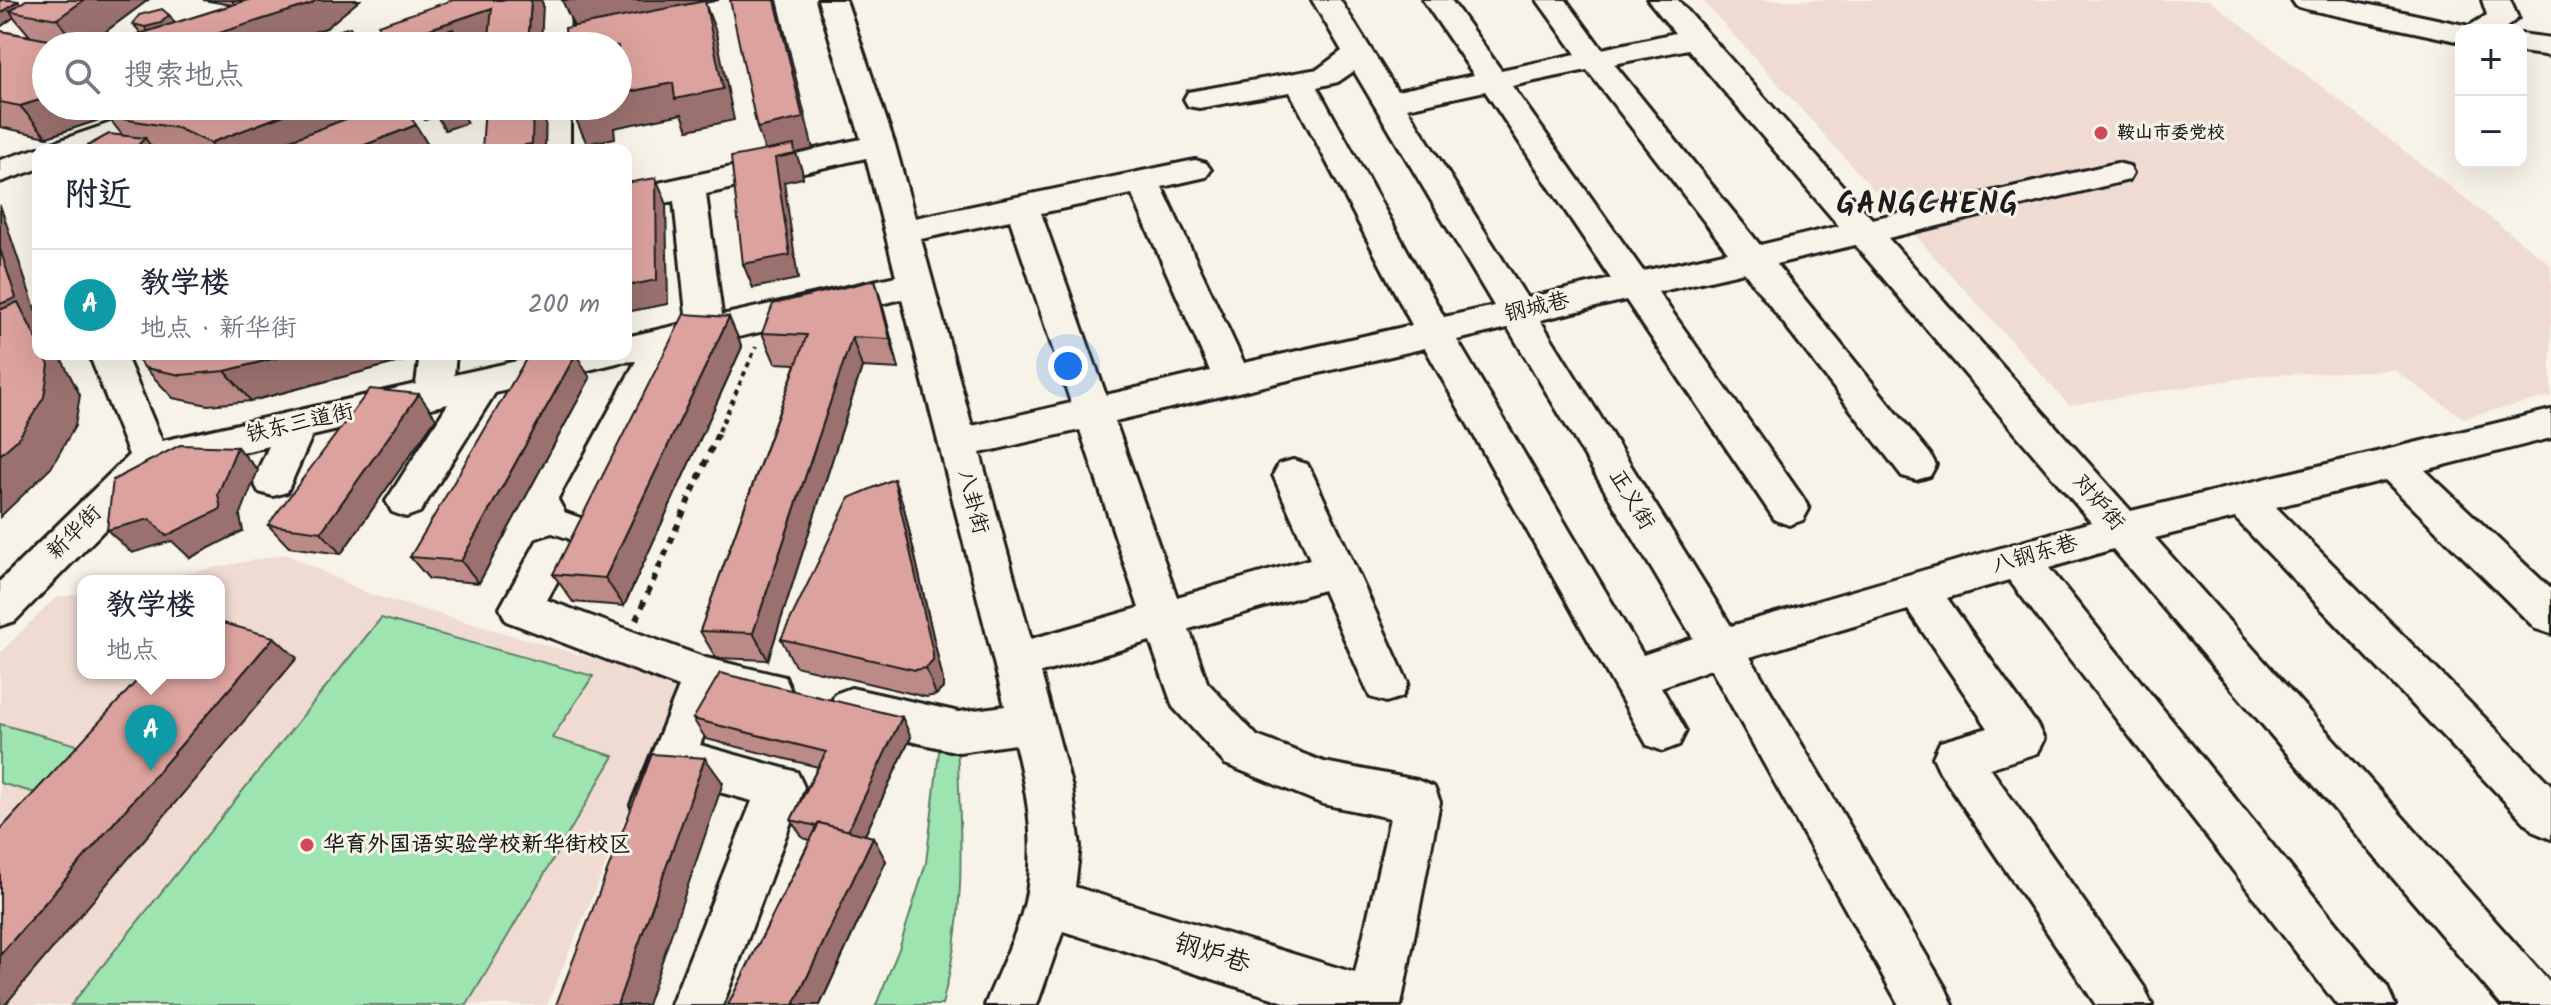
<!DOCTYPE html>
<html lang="zh">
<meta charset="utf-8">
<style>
:root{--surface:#fff;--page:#f2f2f3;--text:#1f2937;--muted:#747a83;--line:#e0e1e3;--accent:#d1495b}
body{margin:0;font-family:Kalam,"LXGW WenKai TC",sans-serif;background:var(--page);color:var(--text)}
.controls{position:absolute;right:24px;top:24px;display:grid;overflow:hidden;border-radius:16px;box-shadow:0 8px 32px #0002}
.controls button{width:72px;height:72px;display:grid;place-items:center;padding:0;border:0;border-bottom:2px solid var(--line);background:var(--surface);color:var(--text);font:40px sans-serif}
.you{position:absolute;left:1068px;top:366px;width:28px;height:28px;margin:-20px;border:6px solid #fff;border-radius:50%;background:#1a73e8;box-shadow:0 0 0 12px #1a73e833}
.badge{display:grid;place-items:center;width:52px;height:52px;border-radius:50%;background:var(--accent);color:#fff;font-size:26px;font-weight:700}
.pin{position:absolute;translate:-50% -66px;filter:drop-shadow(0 2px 4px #0008)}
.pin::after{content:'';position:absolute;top:42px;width:28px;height:24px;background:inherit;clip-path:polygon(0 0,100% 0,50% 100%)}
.popup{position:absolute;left:77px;top:575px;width:148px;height:104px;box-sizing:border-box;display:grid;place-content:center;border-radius:16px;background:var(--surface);filter:drop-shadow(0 2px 6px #0005);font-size:26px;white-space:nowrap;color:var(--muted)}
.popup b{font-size:30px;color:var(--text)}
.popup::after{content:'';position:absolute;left:50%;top:100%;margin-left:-16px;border:16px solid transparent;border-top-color:var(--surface)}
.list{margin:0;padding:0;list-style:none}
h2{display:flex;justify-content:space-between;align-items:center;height:104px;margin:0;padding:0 32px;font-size:34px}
h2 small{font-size:26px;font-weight:400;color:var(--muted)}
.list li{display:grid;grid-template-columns:52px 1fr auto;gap:24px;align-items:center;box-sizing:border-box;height:112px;padding:0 32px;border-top:2px solid var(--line)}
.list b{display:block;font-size:30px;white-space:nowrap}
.list p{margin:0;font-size:26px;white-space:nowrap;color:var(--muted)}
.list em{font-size:26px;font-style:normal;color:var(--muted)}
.icon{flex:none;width:44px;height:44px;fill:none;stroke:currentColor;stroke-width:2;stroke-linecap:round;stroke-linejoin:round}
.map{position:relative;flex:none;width:2551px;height:1005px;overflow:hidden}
.search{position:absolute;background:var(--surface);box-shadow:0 8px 32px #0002;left:32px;top:32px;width:600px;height:88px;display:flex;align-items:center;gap:20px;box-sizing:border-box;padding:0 28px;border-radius:44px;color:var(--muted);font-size:30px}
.panel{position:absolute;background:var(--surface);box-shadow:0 8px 32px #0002;left:32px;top:144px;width:600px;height:216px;border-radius:16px}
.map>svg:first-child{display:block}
.built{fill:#efdbd2}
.green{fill:#9ee4b0;stroke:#5d8066;stroke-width:2}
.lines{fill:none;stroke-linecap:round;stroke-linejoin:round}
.minor-casing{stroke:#1c1c1c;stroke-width:6}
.path-far1{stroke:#1c1c1c;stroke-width:4;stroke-dasharray:5 5;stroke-linecap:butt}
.path{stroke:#1c1c1c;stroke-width:6;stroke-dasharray:7 7;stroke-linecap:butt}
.minor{fill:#f7f3e8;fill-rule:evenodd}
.wall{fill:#bd8b87;stroke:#1c1c1c;stroke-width:2}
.shaded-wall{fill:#9a716e;stroke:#1c1c1c;stroke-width:2}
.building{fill:#dca29d;stroke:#1c1c1c;stroke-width:2}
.poi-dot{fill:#d1495b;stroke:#f7f3e8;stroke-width:3}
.labels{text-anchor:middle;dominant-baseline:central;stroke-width:6;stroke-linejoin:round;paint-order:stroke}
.far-poi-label{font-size:18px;font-weight:bold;fill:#1c1c1c;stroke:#f7f3e8;text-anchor:start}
.street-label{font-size:22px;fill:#1c1c1c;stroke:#f7f3e8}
.poi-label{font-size:22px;font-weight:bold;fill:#1c1c1c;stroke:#f7f3e8;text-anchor:start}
.near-street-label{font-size:26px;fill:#1c1c1c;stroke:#f7f3e8}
.district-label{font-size:30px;font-weight:bold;letter-spacing:2px;fill:#1c1c1c;stroke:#f7f3e8}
</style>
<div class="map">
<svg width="2551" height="1005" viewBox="0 0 2551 1005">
<rect width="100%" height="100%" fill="#f7f3e8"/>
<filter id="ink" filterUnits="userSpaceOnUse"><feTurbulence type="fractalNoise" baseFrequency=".0125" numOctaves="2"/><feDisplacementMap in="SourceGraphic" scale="16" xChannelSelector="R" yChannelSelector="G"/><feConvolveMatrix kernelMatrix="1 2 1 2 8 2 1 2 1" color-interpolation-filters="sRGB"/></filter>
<g filter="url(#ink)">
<g class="built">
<path d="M1702,0h508l341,265v131l-88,22 -69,-48 -131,5 -194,30z"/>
<path d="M286,554l83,40 312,90 -134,321h-547v-352l55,-55 28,-5v80h136v-92h-74z"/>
</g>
<g class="green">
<path d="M381,618l212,58 -41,62 62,18 -147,249h-396z"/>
<path d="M0,724l99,27 -42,48 -57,-16z"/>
<path d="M957,742c4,95 10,170 -15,263h-66l23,-56 27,-86 14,-120z"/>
</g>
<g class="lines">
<defs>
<g id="minor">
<path d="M473,0h42l-4,6 -115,40h-44l5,-6z"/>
<path d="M541,0h28l1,46h-30z"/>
<path d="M818,0h28l49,145 20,73 280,-58 11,3 5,7 -5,7 -44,10 82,176 168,-38 -122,-233 -91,16 -11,-2 -4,-7 4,-7 130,-23 24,-18 -30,-51h28l57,91 77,-16 -51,-75h28l50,70 75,-16 -39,-54h29l36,49 73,-16 -27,-33h30l194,219 245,-56 12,3 4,7 -4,7 -241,58 243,273 420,-101v28l-126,32 126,119v45l-15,-5 -151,-149 -109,27 275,278v54l-17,-7 -299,-314 -80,20 396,446v21h-50l-388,-456 -64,19 338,419 8,18h-58l-328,-425 -62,18 90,127 7,14 -7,14 -47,15 154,219 8,18h-56l-156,-233 -7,-15 7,-15 48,-14 -80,-118 -158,47 195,330 8,18h-54l-188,-336 -50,18 25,44 -7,14 -16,6 -16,-6 -222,-397 -310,73 62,176 133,-38 -37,-84 6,-11 14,-4 14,4 6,11 95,208 -6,14 -16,5 -16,-5 -47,-107 -134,39 18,53 50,54 67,26 93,18 17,7 6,15 -39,203h-107l-231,-74 -26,74h-52c13,-33 32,-69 40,-103 12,-54 3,-106 -10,-158l-56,8 -108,-24 -16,-6 -6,-14 6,-14 16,-6 108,24 46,-6 -103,-407 -224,52 -83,159 -14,5 -14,-5 -6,-11 75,-138 -15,1 -126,31 -75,119 -14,5 -14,-5 -6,-11 62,-97 -136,32 -25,56 -14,4 -14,-4 -6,-11 16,-35 -107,25 -147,150 -15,5v-45l129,-126 -40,-101h36l37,87 254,-57 4,-30h36l-2,21 94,-21h78v-17l61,-14 -13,-122 -48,11v-22l235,-51zM1688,49l151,177 -79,19 -146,-181zM1587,70l141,182 -85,19 -131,-185zM1354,71l140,235 -50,11 -127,-230 21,-5zM1485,91l126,188 -84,19 -120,-190zM866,158l30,118 -174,39 -16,-121zM1132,194l78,177 -104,24 -65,-182zM1010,220l61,183 -99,23 -51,-187zM1855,245l236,277 -360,104 -191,-306 86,-20 149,220 14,5 14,-5 6,-11 -6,-11 -145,-206 86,-20 158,204 14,4 14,-4 6,-11 -6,-11 -154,-190zM1508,328l185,310 -50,17 -186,-315zM1080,430l59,178 -108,31 -51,-186zM1150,641l23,66 52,57 98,40 67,14 -35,155 -280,-86 5,-41 -8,-58 -31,-115z"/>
<path d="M2292,0h55l122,26 18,-11 -5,-15h28l8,18 -15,12h-42v12l-155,-33 -10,-3z"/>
<path d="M2521,34l30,4v18l-30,-4z"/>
<path d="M160,106h47l-5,7 -107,37h-48l5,-7z"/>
<rect x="538" y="106" width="32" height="44"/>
<path d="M38,148l8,2h-8v19l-38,13v-22z"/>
<path d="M552,536l15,5 6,12 -26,47 159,58 79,19 6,14 -6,14 -16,5 -51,-11 -18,46 97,27 7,15 -81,218h-52l81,-204 -66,-18 -15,37 -17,7 -17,-7 -6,-15 48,-118 -173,-66 -6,-13 37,-67z"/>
</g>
</defs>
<use href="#minor" class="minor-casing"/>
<path class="path-far1" d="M719,431l37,-84"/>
<path class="path" d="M636,620l84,-191"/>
<use href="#minor" class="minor"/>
</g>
<g class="wall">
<path d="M0,0l20,4 6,-4h122l-62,46h-40v60l385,44h-351l43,-14 -15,-19 -61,20 -47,-10v-96l30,5 -16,-19 -14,10z"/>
<path d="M203,0h39l-3,3 87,25 -56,18h-133l4,-13 -8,-9 36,-9 6,8 57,-18z"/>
<path d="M875,280l9,31 15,58 -37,-2 -94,293 -52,-2 -16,-27 96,-267 -21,-1 -13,-30z"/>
<path d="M742,347l-118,259 -51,-4 -20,-28z"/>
<path d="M418,357l-167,44 -43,4 -35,-7 -28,-30z"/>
<path d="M590,378l-111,205 -50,-4 -19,-22z"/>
<path d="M436,418l-95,136 -52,-7 -21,-22z"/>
<path d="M904,508l39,172v8l-7,7 -10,2 -131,-31 -14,-27z"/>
<path d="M693,719l218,18 -46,98 21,26 -66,144h-92l82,-165 -7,-2 -12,-18 27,-53 -112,-28z"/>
</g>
<g class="shaded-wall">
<path d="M84,0h64l-62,46h-9l-20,-27z"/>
<path d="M232,0h10l-7,6z"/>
<path d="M316,0h44l-34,28 -56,18h-92z"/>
<path d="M531,0h10l2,4 -2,42h-13z"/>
<path d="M562,0h157l-14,3 11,29 18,88 -46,10 -6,-16 -68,14 1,10 -28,6 -14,-31 28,-7h17v-12l55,-11 50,6 -149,-62z"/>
<path d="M775,0h2l36,149 -17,4 6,17 1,8 -19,4 14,97 -45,9 -10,-24 25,-105 -11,-31z"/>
<path d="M18,1l7,8 -15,2 4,6 -14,10v-13z"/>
<path d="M492,8l12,24 -42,14h-72l-2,-3z"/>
<path d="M169,15l6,8 -24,13 -6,-9z"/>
<path d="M46,98v8h70l-12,6 4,5 -61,20 -27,-31z"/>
<path d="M307,106h91l-104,44h-78l-6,-7z"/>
<path d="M416,106h50l-7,2 8,15 -22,7 -8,-14 -12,4z"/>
<path d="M533,106h13l-1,44h-20z"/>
<path d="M416,125l15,25h-79z"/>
<path d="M145,138l9,12h-21z"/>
<path d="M656,178l10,24 2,102 -42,8v-26z"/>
<path d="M0,205l38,113v24l-38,-5z"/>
<path d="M875,280l9,31 15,58 -9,-30z"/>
<path d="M729,317l13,30 -118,259 -19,-28z"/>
<path d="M852,337l10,30 -94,293 -15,-27z"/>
<path d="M44,354h15l21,41 -5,31 -24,42 -51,49v-62z"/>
<path d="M291,354h127v3l-167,44 -26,-30z"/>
<path d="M576,354l14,24 -111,205 -18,-22z"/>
<path d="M419,394l17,24 -95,136 -20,-22z"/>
<path d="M237,447l21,23 -18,46 3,15 -53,27 -18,-17 -40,12 -25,-23 111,-36z"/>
<path d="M894,479l10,29 39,172v8l-7,7 -10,-27z"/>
<path d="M274,637l23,21 -292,347h-5v-50z"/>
<path d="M902,717l9,20 -54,115 -11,-18z"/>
<path d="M705,758l18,25 -76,222h-30z"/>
<path d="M873,837l13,24 -66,144h-26z"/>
</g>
<g class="building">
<path d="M0,0h12l6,1 -18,13z"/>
<path d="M26,0h58l-27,19 -47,-8z"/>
<path d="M248,0h68l-5,4 -133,42h-41l-4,-10z"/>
<path d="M453,0h78l-3,46h-40l4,-38 -104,35 -10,-18z"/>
<path d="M730,0h45l28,118 -46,10z"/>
<path d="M705,1l18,88 -48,10 -2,-16 -55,11v-48h-52l-1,-18z"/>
<path d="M162,9l7,6 -8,8 -16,4 -12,-3 6,-9z"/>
<path d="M350,27l12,19h-71z"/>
<path d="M453,29l9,17h-57l-1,-1z"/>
<path d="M0,31l81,15h-35v52l-26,8 -20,-4z"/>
<path d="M112,106h195l-97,37 -33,-15 -66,-11 -7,-5z"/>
<path d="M380,106h23l13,19 -64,25h-88z"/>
<path d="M485,106h48l-1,38 -7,1v5h-43z"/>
<path d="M572,106h29v1l-28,6z"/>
<path d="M109,134l36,4 -12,12h-53z"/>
<path d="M794,145l1,9 -20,4 15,97 -47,9 -12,-107z"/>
<path d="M656,178l1,102 -31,6v-103z"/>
<path d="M0,249l16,49 -16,6z"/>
<path d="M875,280l15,59 -38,-2 -99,296 -53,-2 107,-296 -45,-2 11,-29z"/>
<path d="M18,302l20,40v12h6l5,11 -5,32 -26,42 -18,16v-145z"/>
<path d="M684,314l45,3 -124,261 -52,-4z"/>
<path d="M133,354h158l-66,17 -44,4 -36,-7z"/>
<path d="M529,354h47l-115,207 -51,-4z"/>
<path d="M370,389l49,5 -98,138 -53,-7z"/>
<path d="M180,445l57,2 -19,47 3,15 -55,27 -16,-17 -43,11 6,-50z"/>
<path d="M894,479l39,174v8l-7,7 -11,2 -134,-31 68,-141z"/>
<path d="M219,622l55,15 -274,318v-125l144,-157h75z"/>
<path d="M720,673l182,44 -54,114 -29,-8 -2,3 -26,-6 35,-68 -133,-33z"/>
<path d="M652,754l53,4 -88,247h-61z"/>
<path d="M819,823l54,14 -79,168h-66z"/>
</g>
</g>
<g class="poi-dot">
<circle cx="2101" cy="133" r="8"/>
<circle cx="307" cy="845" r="8"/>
</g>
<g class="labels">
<g class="far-poi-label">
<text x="2117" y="133">鞍山市委党校</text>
</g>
<g class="street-label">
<text transform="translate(1537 308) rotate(-13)">钢城巷</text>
<text transform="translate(300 424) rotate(-13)">铁东三道街</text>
<text transform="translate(1631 500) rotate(59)">正义街</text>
<text transform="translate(972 502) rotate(75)">八卦街</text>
<text transform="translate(2098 503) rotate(49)">对炉街</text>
<text transform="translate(75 533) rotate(-45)">新华街</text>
<text transform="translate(2035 555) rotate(-16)">八钢东巷</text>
</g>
<g class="poi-label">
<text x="323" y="845">华育外国语实验学校新华街校区</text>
</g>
<g class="near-street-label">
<text transform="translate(1212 954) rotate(17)">钢炉巷</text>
</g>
<g class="district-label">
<text x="1928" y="205">GANGCHENG</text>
</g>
</g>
</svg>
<div class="controls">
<button>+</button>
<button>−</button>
</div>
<div class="you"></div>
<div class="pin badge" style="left:151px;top:771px;background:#0f9aa8">A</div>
<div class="popup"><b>教学楼</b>地点</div>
<div class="search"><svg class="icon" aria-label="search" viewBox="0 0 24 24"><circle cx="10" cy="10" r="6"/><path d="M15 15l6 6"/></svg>搜索地点</div>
<section class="panel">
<h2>附近<small></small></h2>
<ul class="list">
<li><span class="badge" style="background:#0f9aa8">A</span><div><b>教学楼</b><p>地点 · 新华街</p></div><em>200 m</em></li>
</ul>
</section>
</div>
